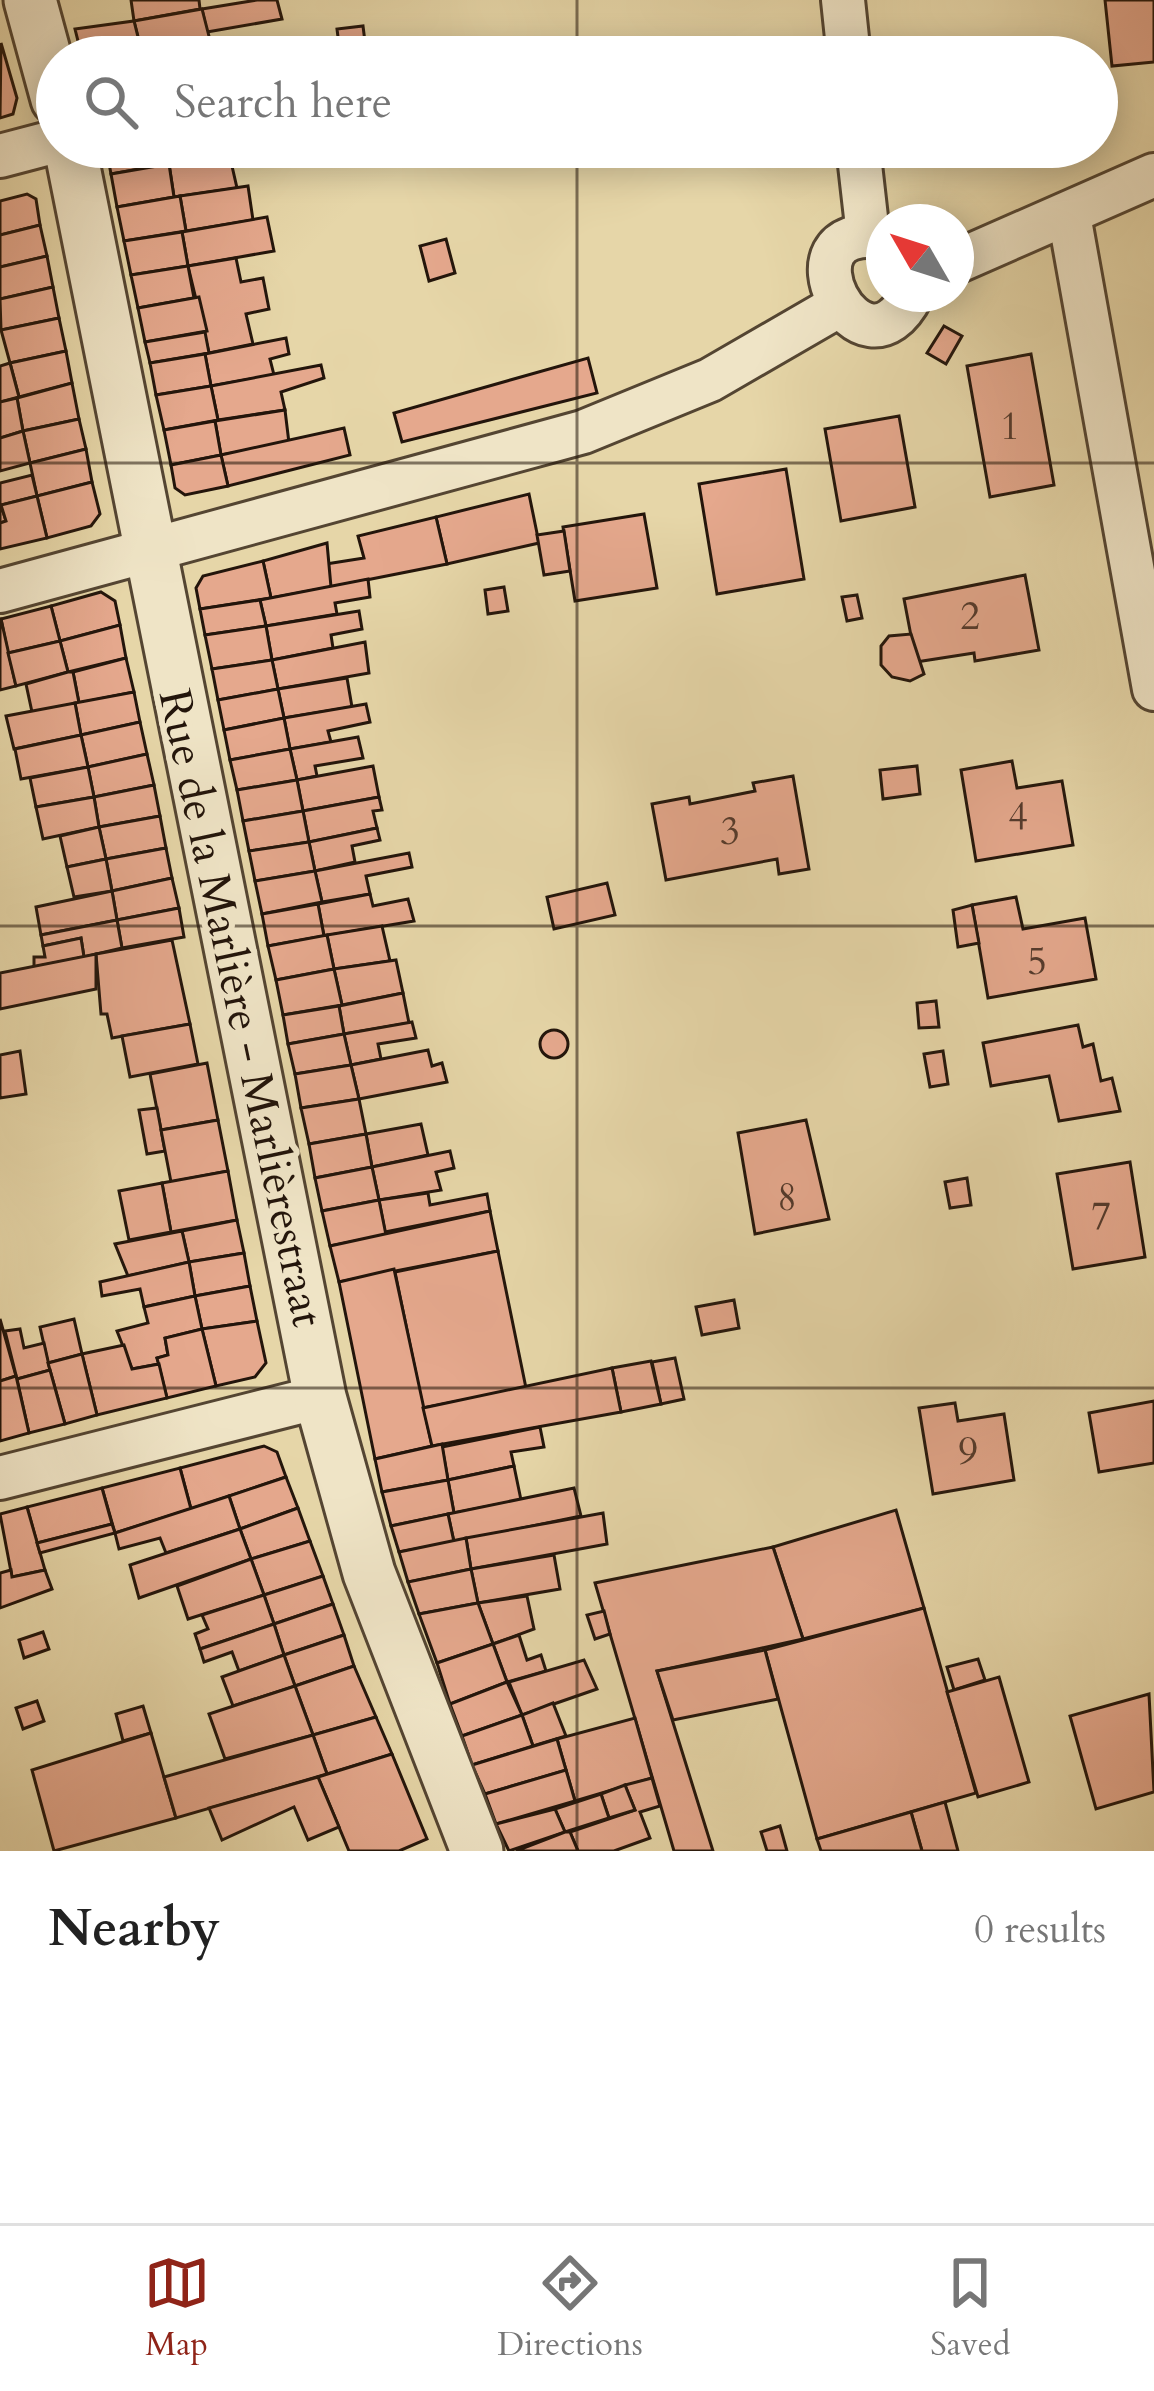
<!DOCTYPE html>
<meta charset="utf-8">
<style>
:root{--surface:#fff;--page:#f2f2f2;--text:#222;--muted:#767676;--line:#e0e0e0;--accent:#8f2418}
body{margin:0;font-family:Cardo,serif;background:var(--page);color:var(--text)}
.compass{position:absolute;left:866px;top:204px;width:108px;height:108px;border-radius:50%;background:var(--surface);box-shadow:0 6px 30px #0003;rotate:309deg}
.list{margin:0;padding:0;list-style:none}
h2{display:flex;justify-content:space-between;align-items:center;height:156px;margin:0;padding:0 48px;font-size:51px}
h2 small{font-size:39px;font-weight:400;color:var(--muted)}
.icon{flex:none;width:66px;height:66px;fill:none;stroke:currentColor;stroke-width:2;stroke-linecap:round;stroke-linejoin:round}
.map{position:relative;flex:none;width:1154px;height:1851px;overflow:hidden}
.search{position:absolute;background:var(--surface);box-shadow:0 6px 30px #0003;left:36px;right:36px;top:36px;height:132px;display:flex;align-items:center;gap:30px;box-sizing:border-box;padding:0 42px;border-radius:66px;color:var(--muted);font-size:45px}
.sheet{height:372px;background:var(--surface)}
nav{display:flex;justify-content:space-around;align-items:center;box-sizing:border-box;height:168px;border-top:3px solid var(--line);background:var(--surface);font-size:33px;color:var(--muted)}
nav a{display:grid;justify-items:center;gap:6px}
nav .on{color:var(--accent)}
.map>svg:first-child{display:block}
.building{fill:#e5a88d;stroke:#23150b;stroke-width:3}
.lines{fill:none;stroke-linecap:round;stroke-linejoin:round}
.minor-casing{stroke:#544532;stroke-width:48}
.tertiary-casing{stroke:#544532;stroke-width:57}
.minor{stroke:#efe4c6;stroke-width:42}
.tertiary{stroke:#efe4c6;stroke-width:51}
.grid{fill:none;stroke:#23150b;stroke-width:3;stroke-opacity:0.55}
.labels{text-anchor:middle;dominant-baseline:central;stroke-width:12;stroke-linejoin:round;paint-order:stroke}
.number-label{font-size:39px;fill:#543a2c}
.street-label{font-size:45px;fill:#23150b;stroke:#efe4c6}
</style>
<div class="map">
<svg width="1154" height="1851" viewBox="0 0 1154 1851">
<rect width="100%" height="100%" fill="#e6d6a8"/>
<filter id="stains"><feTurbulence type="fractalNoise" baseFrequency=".00167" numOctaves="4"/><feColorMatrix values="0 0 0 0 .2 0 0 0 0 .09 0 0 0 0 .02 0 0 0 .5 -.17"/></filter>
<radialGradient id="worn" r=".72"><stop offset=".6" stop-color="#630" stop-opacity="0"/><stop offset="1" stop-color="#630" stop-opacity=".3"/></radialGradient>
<g class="building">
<path d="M131,0h68l1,9 -66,12z"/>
<path d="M257,0h20l5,19 -75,13 -5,-23z"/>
<path d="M1105,0h49v62l-42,4z"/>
<path d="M202,9l9,35 -68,13 -9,-36z"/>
<path d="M134,21l9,36h-61l-7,-28z"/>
<path d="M363,26l3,24 -26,3 -3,-24z"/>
<path d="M1,43l16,55 -4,16 -13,4z"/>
<path d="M211,44l3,13h-66z"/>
<path d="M106,147h63l4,16 -62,11z"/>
<path d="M169,147h66l1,4 -63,12z"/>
<path d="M229,153l8,35 -63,9 -5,-33z"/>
<path d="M169,164l5,33 -57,10 -6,-33z"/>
<path d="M248,186l5,34 -67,11 -6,-35z"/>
<path d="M27,194l9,5 4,26 -40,10v-34z"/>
<path d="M180,196l6,35 -62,10 -7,-34z"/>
<path d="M267,217l7,34 -86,15 -6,-34z"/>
<path d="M40,225l7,31 -47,11v-32z"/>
<path d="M182,232l6,34 -57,9 -7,-34z"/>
<path d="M446,239l9,34 -26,8 -9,-35z"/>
<path d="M47,256l6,31 -53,12v-32z"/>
<path d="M236,258l5,24 22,-4 6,31 -23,5 7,30 -44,9 -21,-87z"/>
<path d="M188,266l6,32 -56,10 -7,-33z"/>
<path d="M53,287l6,31 -58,12 -1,-31z"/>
<path d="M199,297l8,34 -62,11 -7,-34z"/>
<path d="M59,318l7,33 -56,12 -9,-33z"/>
<path d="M944,326l18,10 -16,28 -19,-11z"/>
<path d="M205,332l4,21 -59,10 -5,-21z"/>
<path d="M286,338l3,16 -19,5 4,16 -63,11 -6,-32z"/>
<path d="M66,351l6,32 -53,14 -9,-34z"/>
<path d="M205,354l6,32 -55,9 -6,-32z"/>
<path d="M1031,354l23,131 -64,12 -23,-131z"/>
<path d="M588,358l9,35 -195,49 -8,-29z"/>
<path d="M10,363l9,34 -19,5v-36z"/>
<path d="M321,365l3,13 -43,14 4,18 -67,10 -7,-34z"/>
<path d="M72,383l7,36 -56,12 -6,-33z"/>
<path d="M211,386l7,34 -54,10 -8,-35z"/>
<path d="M17,398l6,33 -23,7v-36z"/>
<path d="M285,410l4,33 -68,12 -6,-34z"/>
<path d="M899,416l16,91 -74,14 -16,-92z"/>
<path d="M79,419l7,30 -56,14 -7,-32z"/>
<path d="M215,421l6,34 -50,10 -7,-35z"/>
<path d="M344,428l6,27 -122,31 -7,-31z"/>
<path d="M23,431l7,32 -30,8v-33z"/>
<path d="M86,449l6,33 -55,14 -7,-33z"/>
<path d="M221,455l7,31 -43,9 -10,-7 -4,-23z"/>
<path d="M786,469l18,110 -87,15 -18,-110z"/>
<path d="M32,475l5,21 -36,9 5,16 -6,2v-40z"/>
<path d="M92,482l8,32 -9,12 -44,12 -10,-42z"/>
<path d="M529,494l10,49 -92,21 -11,-47z"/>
<path d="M37,496l10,42 -47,11v-26l6,-2 -5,-16z"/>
<path d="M644,514l13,74 -82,13 -12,-74z"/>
<path d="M436,517l11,47 -116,23 -5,-23 38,-6 -6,-22z"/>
<path d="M564,531l6,40 -26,4 -7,-40z"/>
<path d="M327,543l4,44 -60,11 -8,-37z"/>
<path d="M263,561l8,37 -71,11 -4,-21 7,-12z"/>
<path d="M1025,575l14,75 -64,11 -1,-8 -58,9 -12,-63z"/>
<path d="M368,579l2,18 -35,6 2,11 -71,12 -6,-26z"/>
<path d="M504,587l4,24 -20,3 -3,-24z"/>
<path d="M101,592l14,9 5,24 -60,16 -9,-35z"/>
<path d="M857,595l5,23 -15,3 -5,-24z"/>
<path d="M260,600l6,26 -61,9 -5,-26z"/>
<path d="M51,606l9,35 -52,12 -7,-34z"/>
<path d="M359,611l3,18 -31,6 2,13 -61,12 -6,-34z"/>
<path d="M1,619l15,67 -16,4v-71z"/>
<path d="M120,625l6,33 -58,14 -8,-31z"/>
<path d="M266,626l6,34 -60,9 -7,-34z"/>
<path d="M911,634l13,40 -14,7 -18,-4 -11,-12v-19l8,-10z"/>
<path d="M60,641l8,31 -52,14 -8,-33z"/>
<path d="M365,642l4,31 -91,16 -6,-29z"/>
<path d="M126,658l8,34 -55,11 -6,-31z"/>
<path d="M272,660l6,29 -60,11 -6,-31z"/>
<path d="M68,672h5l6,31 -47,9 -6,-28z"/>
<path d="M347,678l5,29 -68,11 -6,-29z"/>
<path d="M278,689l6,29 -60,12 -6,-30z"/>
<path d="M134,692l6,30 -59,13 -6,-32z"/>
<path d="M75,703l6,32 -67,14 -8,-33z"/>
<path d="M366,704l4,18 -42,9 3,11 -41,7 -6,-31z"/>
<path d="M284,718l6,31 -60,11 -6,-30z"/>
<path d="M140,722l7,32 -59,13 -7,-32z"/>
<path d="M81,735l7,32 -67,12 -6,-30z"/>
<path d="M358,737l5,21 -48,8 2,10 -20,4 -7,-31z"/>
<path d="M290,749l7,31 -60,10 -7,-30z"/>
<path d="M147,754l7,31 -60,12 -6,-30z"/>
<path d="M1012,761l5,27 45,-7 11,64 -97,16 -15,-91z"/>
<path d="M373,766l6,31 -76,14 -6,-31z"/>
<path d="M917,766l3,28 -37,5 -3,-29z"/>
<path d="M88,767l6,30 -58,10 -6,-29z"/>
<path d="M793,776l16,93 -30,5 -2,-15 -111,21 -14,-76 37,-7 1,7 65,-13 -2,-8z"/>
<path d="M297,780l6,31 -60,10 -6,-31z"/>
<path d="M154,785l6,31 -61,11 -5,-30z"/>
<path d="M94,797l5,30 -56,12 -7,-32z"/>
<path d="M379,797l3,13 -9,1 4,17 -68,14 -6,-31z"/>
<path d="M303,811l6,31 -60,9 -6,-30z"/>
<path d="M160,816l6,32 -60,11 -7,-32z"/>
<path d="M99,827l7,32 -39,8 -7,-31z"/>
<path d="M377,828l3,12 -28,6 3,16 -40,9 -6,-29z"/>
<path d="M309,842l6,29 -60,10 -6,-30z"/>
<path d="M166,848l6,30 -60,13 -6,-32z"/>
<path d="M409,853l3,14 -46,9 4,18 -48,8 -7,-31z"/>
<path d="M106,859l6,32 -38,6 -7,-30z"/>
<path d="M315,871l7,31 -60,12 -7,-33z"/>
<path d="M172,878l7,30 -62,12 -5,-29z"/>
<path d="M607,883l8,32 -61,14 -7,-32z"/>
<path d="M112,891l5,29 -76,15 -5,-28z"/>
<path d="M370,894l3,12 35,-7 6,22 -90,15 -6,-32z"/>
<path d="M1016,897l7,32 62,-11 11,61 -108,19 -16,-93z"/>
<path d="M318,904l6,32 -56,10 -6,-32z"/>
<path d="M972,905l7,38 -21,4 -5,-37z"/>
<path d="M179,908l5,29 -62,11 -5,-28z"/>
<path d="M117,920l5,28 -38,9 -3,-19 -38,8 -2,-11z"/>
<path d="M382,926l8,35 -56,8 -7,-34z"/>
<path d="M327,935l7,34 -58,11 -8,-34z"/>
<path d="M81,938l3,19 -50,10v-10h11l-2,-11z"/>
<path d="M172,940l18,84 -78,14 -5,-24h-6l-5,-60z"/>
<path d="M96,954v35l-96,20v-36z"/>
<path d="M396,960l7,33 -61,12 -8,-36z"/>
<path d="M334,969l8,36 -59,10 -7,-35z"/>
<path d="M403,993l6,30 -65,11 -5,-28z"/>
<path d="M936,1001l3,26 -20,1 -2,-25z"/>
<path d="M339,1006l5,28 -56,10 -5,-29z"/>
<path d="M412,1022l4,16 -38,6 3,15 -30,6 -7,-31z"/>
<path d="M190,1024l8,40 -68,13 -8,-41z"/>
<path d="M1078,1025l5,22 10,-3 8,37 11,-3 8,33 -61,10 -10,-45 -58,10 -8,-43z"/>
<circle cx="554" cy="1044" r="14"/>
<path d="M344,1034l7,31 -56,9 -7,-30z"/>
<path d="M428,1050l4,16 10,-3 5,19 -88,17 -8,-34z"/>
<path d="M20,1051l6,43 -26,4v-43z"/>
<path d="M943,1051l5,33 -18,3 -6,-33z"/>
<path d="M207,1063l11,57 -57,10 -11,-56z"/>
<path d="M351,1065l8,34 -58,9 -6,-34z"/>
<path d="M359,1099l7,35 -57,10 -8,-36z"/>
<path d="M157,1108l8,43 -18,3 -8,-44z"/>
<path d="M218,1120l10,51 -57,11 -10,-52z"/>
<path d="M806,1120l23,99 -74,15 -17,-101z"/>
<path d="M421,1124l7,31 -56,12 -6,-33z"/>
<path d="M366,1134l6,33 -57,11 -6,-34z"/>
<path d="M450,1151l4,17 -18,4 5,18 -62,10 -7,-33z"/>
<path d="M1130,1162l15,95 -72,12 -16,-95z"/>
<path d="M372,1167l7,33 -57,11 -7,-33z"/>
<path d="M228,1171l9,49 -66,12 -9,-49z"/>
<path d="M967,1178l4,27 -21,3 -5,-26z"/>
<path d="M162,1183l9,49 -42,8 -10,-49z"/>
<path d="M428,1193l2,12 57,-11 3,17 -105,21 -6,-32z"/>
<path d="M379,1200l7,35 -56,11 -8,-35z"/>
<path d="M490,1211l8,40 -159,31 -9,-36z"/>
<path d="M237,1220l7,33 -55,9 -7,-31z"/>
<path d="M182,1231l7,31 -61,14 -13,-32z"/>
<path d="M498,1251l28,137 -103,20 -28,-136z"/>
<path d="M244,1253l6,33 -55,10 -6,-34z"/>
<path d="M189,1262l6,34 -51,11 -4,-18 -38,7 -2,-14z"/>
<path d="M394,1269l38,177 -57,13 -36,-177z"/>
<path d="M250,1286l7,35 -55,8 -7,-33z"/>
<path d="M195,1296l7,33 -37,9 3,17 -11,3 2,6 -27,5 -15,-38 31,-8 -4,-16z"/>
<path d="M734,1300l5,28 -37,7 -6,-28z"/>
<path d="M0,1319l16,57 -16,5z"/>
<path d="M74,1319l8,35 -34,9 -8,-36z"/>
<path d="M257,1321l9,42 -11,14 -39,9 -14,-57z"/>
<path d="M20,1329l4,19 20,-5 6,27 -33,9 -12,-48z"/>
<path d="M202,1329l14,57 -49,12 -10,-40 11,-3 -3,-17z"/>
<path d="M124,1345l8,24 27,-5 8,34 -70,17 -15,-61z"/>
<path d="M82,1354l15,61 -32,9 -17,-61z"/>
<path d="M675,1358l9,41 -23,5 -9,-42z"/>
<path d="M651,1361l10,43 -40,8 -9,-44z"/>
<path d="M612,1368l9,44 -189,34 -9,-38z"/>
<path d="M50,1370l15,54 -36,9 -12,-54z"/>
<path d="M16,1376l13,57 -29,8v-60z"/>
<path d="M1154,1401v62l-55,9 -10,-59z"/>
<path d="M955,1403l3,18 46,-7 10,66 -81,14 -14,-86z"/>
<path d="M540,1427l4,20 -33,5 3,14 -66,14 -6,-33z"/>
<path d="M442,1444l6,36 -66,12 -7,-33z"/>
<path d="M264,1446l13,6 9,25 -95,32 -11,-41z"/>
<path d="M514,1466l7,34 -67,13 -6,-33z"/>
<path d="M180,1468l11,41 -76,24 -13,-45z"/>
<path d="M286,1477l12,31 -58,21 -11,-33z"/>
<path d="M448,1480l6,33 -63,13 -9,-34z"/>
<path d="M102,1488l10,36 -75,19 -10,-36z"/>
<path d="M574,1488l7,28 -127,26 -6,-28z"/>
<path d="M229,1496l11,33 -74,24 -6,-15 -41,11 -4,-16z"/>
<path d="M27,1507l18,63 -33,7 -12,-63z"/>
<path d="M298,1508l12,33 -59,18 -11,-30z"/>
<path d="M896,1510l28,98 -121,31 -30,-92z"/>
<path d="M603,1513l4,31 -136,25 -5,-31z"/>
<path d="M448,1514l6,28 -55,10 -8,-26z"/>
<path d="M112,1524l3,9 -75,20 -3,-10z"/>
<path d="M240,1529l11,30 -112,39 -9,-33z"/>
<path d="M466,1538l5,31 -63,13 -9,-30z"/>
<path d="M310,1541l13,35 -59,19 -13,-36z"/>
<path d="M773,1547l30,92 -146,32 56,180h-39l-79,-268z"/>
<path d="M554,1555l6,34 -82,14 -7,-34z"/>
<path d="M251,1559l13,36 -76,24 -11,-33z"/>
<path d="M471,1569l7,34 -59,11 -11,-32z"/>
<path d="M11,1570l1,7 33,-7 7,19 -52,19v-35z"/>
<path d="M323,1576l10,28 -59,20 -10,-29z"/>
<path d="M264,1595l10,29 -74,25 -5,-15 13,-5 -6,-14z"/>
<path d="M527,1596l7,33 -41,15 -15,-41z"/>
<path d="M478,1603l15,41 -56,19 -18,-49z"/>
<path d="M333,1604l11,31 -60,20 -10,-31z"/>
<path d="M924,1608l52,185 -159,46 -52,-189z"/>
<path d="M604,1611l6,23 -15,5 -8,-24z"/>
<path d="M274,1624l10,31 -45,16 -7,-19 -28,10 -4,-13z"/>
<path d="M43,1632l6,17 -25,9 -5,-18z"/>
<path d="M344,1635l10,31 -59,20 -11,-31z"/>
<path d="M519,1635l8,25 14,-5 5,16 -39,11 -14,-38z"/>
<path d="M493,1644l14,38 -57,22 -13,-41z"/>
<path d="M765,1650l13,49 -105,21 -16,-49z"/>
<path d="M284,1655l11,31 -62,20 -11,-29z"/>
<path d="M978,1659l7,21 -31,10 -7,-23z"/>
<path d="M584,1660l13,29 -75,26 -13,-33z"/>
<path d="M354,1666l22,51 -63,18 -18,-49z"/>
<path d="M999,1677l30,105 -51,15 -31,-105z"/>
<path d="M507,1682l15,33 -60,21 -12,-32z"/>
<path d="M295,1686l18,49 -88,24 -16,-45z"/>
<path d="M1149,1694l5,98 -58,17 -26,-93z"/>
<path d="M37,1701l7,20 -21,8 -7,-21z"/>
<path d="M553,1703l13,33 -33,10 -11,-31z"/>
<path d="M143,1706l8,27 -28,8 -7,-27z"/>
<path d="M522,1715l11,31 -61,19 -10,-29z"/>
<path d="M376,1717l16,37 -65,20 -14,-39z"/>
<path d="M635,1718l17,60 -77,23 -18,-62z"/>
<path d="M151,1733l25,85 -122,33 -22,-81z"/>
<path d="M313,1735l14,39 -151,44 -12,-41z"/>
<path d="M557,1739l9,31 -81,24 -13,-29z"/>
<path d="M392,1754l35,85 -28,12h-50l-31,-74z"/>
<path d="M566,1770l9,31 -79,23 -11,-30z"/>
<path d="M318,1777l21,50 -31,13 -14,-33 -72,33 -13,-32z"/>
<path d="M652,1778l8,28 -20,6 10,26 -36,13h-36l-8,-19 65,-22 -10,-25z"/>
<path d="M625,1785l10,25 -26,8 -8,-24z"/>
<path d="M601,1794l8,24 -44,14 -10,-23z"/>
<path d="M945,1802l13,49h-36l-11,-39z"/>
<path d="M555,1809l10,23 -56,19 -13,-27z"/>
<path d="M911,1812l11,39h-101l-4,-12z"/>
<path d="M780,1826l7,25h-20l-6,-19z"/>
<path d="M565,1832h5l8,19h-62z"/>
</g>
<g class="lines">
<defs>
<g id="minor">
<path d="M843,0l6,57"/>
<path d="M858,147l10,88"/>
<path d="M0,156l57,-15"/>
<path d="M1069,215l85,474"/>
<path d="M884,237c-113,-17 -22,158 28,57"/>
<path d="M956,262l198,-87"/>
<path d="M0,591l583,-159 127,-52 128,-74"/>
<path d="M0,1478l320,-81"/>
</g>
<g id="tertiary">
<path d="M30,0l27,99"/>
<path d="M70,147l250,1250 49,176 108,278"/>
</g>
</defs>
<use href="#minor" class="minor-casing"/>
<use href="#tertiary" class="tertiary-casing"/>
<use href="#minor" class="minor"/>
<use href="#tertiary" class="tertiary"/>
</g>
<path class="grid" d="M577,0v57M577,147v1704M0,463h1154M0,926h1154M0,1388h1154"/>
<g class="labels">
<g class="number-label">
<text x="1010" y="426">1</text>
<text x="970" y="616">2</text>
<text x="1018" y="816">4</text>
<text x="730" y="831">3</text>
<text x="1037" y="961">5</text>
<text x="787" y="1197">8</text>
<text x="1101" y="1216">7</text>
<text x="968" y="1451">9</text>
</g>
<g class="street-label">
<text transform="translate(241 1008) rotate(78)">Rue de la Marlière - Marlièrestraat</text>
</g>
</g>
<rect width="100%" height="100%" filter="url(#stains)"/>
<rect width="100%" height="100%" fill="url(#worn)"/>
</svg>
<svg class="compass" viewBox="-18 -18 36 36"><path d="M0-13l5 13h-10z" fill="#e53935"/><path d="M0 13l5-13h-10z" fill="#767676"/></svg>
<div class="search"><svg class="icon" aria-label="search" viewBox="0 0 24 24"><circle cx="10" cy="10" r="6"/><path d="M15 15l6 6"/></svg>Search here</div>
</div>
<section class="sheet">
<h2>Nearby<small>0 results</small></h2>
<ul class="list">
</ul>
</section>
<nav>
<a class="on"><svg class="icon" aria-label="map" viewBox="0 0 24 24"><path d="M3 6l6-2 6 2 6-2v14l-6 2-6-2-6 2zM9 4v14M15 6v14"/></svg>Map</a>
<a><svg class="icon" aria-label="directions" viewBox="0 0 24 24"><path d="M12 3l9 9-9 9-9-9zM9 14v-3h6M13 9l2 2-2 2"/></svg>Directions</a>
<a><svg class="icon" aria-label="saved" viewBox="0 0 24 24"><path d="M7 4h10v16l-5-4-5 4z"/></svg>Saved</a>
</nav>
